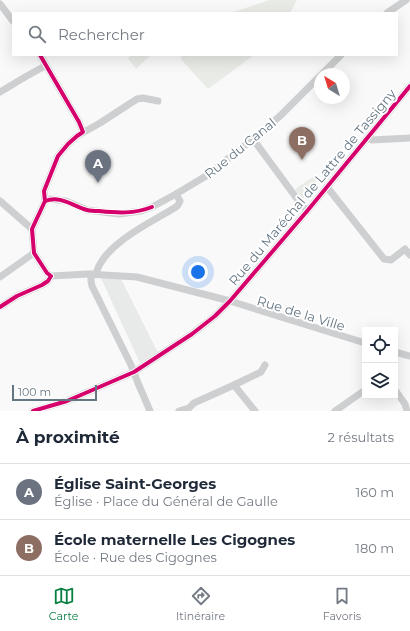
<!DOCTYPE html>
<html lang="fr">
<meta charset="utf-8">
<style>
:root{--surface:#fff;--page:#f6f6f7;--text:#1f2937;--muted:#747a83;--line:#e0e1e3;--accent:#0b8043}
body{margin:0;font-family:Montserrat,sans-serif;background:var(--page);color:var(--text)}
.controls{position:absolute;right:12px;bottom:12px;display:grid;overflow:hidden;border-radius:0px;box-shadow:0 4px 16px #0002}
.controls button{width:36px;height:36px;display:grid;place-items:center;padding:0;border:0;border-bottom:1px solid var(--line);background:var(--surface);color:var(--text);font:20px sans-serif}
.compass{position:absolute;left:314px;top:68px;width:36px;height:36px;border-radius:50%;background:var(--surface);box-shadow:0 4px 16px #0002;rotate:322deg}
.scale{position:absolute;left:12px;bottom:10px;width:85px;box-sizing:border-box;padding-left:4px;border:2px solid #657683;border-top:0;font-size:11px;line-height:14px;white-space:nowrap;color:#657683;-webkit-text-stroke:3px #fff;paint-order:stroke}
.you{position:absolute;left:198px;top:272px;width:14px;height:14px;margin:-10px;border:3px solid #fff;border-radius:50%;background:#1a73e8;box-shadow:0 0 0 6px #1a73e833}
.badge{display:grid;place-items:center;width:26px;height:26px;border-radius:50%;background:var(--accent);color:#fff;font-size:13px;font-weight:700}
.pin{position:absolute;translate:-50% -33px;filter:drop-shadow(0 1px 2px #0008)}
.pin::after{content:'';position:absolute;top:21px;width:14px;height:12px;background:inherit;clip-path:polygon(0 0,100% 0,50% 100%)}
.list{margin:0;padding:0;list-style:none}
h2{display:flex;justify-content:space-between;align-items:center;height:52px;margin:0;padding:0 16px;font-size:17px}
h2 small{font-size:13px;font-weight:400;color:var(--muted)}
.list li{display:grid;grid-template-columns:26px 1fr auto;gap:12px;align-items:center;box-sizing:border-box;height:56px;padding:0 16px;border-top:1px solid var(--line)}
.list b{display:block;font-size:15px;white-space:nowrap}
.list p{margin:0;font-size:13px;white-space:nowrap;color:var(--muted)}
.list em{font-size:13px;font-style:normal;color:var(--muted)}
.icon{flex:none;width:22px;height:22px;fill:none;stroke:currentColor;stroke-width:2;stroke-linecap:round;stroke-linejoin:round}
.map{position:relative;flex:none;width:410px;height:411px;overflow:hidden}
.search{position:absolute;background:var(--surface);box-shadow:0 4px 16px #0002;left:12px;right:12px;top:12px;height:44px;display:flex;align-items:center;gap:10px;box-sizing:border-box;padding:0 14px;border-radius:0px;color:var(--muted);font-size:15px}
.sheet{height:164px;background:var(--surface)}
nav{display:flex;justify-content:space-around;align-items:center;box-sizing:border-box;height:56px;border-top:1px solid var(--line);background:var(--surface);font-size:11px;color:var(--muted)}
nav a{display:grid;justify-items:center;gap:2px}
nav .on{color:var(--accent)}
.map>svg:first-child{display:block}
.built{fill:#e8e9e9}
.green{fill:#e8ebe6}
.lines{fill:none;stroke-linecap:round;stroke-linejoin:round}
.minor{stroke:#cecfd0;stroke-width:7}
.cycleway-casing{stroke:#fff;stroke-width:6}
.cycleway{stroke:#d6006c;stroke-width:4}
.labels{text-anchor:middle;dominant-baseline:central;stroke-width:4;stroke-linejoin:round;paint-order:stroke}
.street-label{font-size:13px;fill:#657683;stroke:#fff}
</style>
<div class="map">
<svg width="410" height="411" viewBox="0 0 410 411">
<rect width="100%" height="100%" fill="#f9f9f9"/>
<path class="built" d="M101,278l20,1 35,70 2,3 -18,11z"/>
<g class="green">
<path d="M269,0h28l-7,13h-59z"/>
<path d="M131,55h20l-15,14 -8,-11z"/>
<path d="M183,55h71l-46,34 -28,-31z"/>
<path d="M313,177l7,10 -18,12 -7,-10z"/>
</g>
<g class="lines">
<g class="minor">
<path d="M0,4l13,17"/>
<path d="M387,13l19,-13"/>
<path d="M40,55l39,67 4,10"/>
<path d="M322,74l19,-19"/>
<path d="M0,92l25,-15 20,-11"/>
<path d="M367,138l5,2 38,-2"/>
<path d="M253,139l50,68 5,3"/>
<path d="M327,187l57,72 7,1 14,-11 5,6"/>
<path d="M0,201l32,28"/>
<path d="M45,201l5,-2 16,2 21,9 32,4 22,-3 11,-4 24,-13 30,-18 47,-37 27,-23 40,-40"/>
<path d="M45,201l-1,-10 14,-35 10,-12 9,-8 23,-13 37,-24 6,-1 15,3"/>
<path d="M34,253l13,20 4,3 37,-2 49,3 93,24 135,42"/>
<path d="M34,253l-2,-24 13,-28"/>
<path d="M91,274v7l1,5 39,79 7,18 12,28"/>
<path d="M96,274c7,-30 56,-52 80,-67l2,-2 2,-4 -4,-7"/>
<path d="M0,277l34,-24"/>
<path d="M0,307l17,-11 25,-11 6,-4 3,-5"/>
<path d="M395,352l15,4"/>
<path d="M234,385l27,-13 4,-7"/>
<path d="M395,390l10,14 2,7"/>
<path d="M33,411l34,-10 67,-29 58,-38 23,-18 15,-15 78,-91 102,-124"/>
<path d="M179,411l10,-3 5,-5 40,-18 21,26"/>
<path d="M335,411l30,-21"/>
</g>
<defs>
<g id="cycleway">
<path d="M40,55l39,67 4,10 -6,4 -9,8 -10,12 -14,35 1,10"/>
<path d="M45,201c16,-6 27,5 42,9 4,1 8,1 12,1 19,2 35,3 53,-4"/>
<path d="M0,307l17,-11 25,-11 6,-4 3,-5 -4,-3 -13,-20 -2,-24 13,-28"/>
<path d="M33,411l34,-10 67,-29 58,-38 23,-18 15,-15 78,-91 102,-124"/>
</g>
</defs>
<use href="#cycleway" class="cycleway-casing"/>
<use href="#cycleway" class="cycleway"/>
</g>
<g class="labels">
<g class="street-label">
<text transform="translate(240 148) rotate(-39)">Rue du Canal</text>
<text transform="translate(312 187) rotate(-50)">Rue du Maréchal de Lattre de Tassigny</text>
<text transform="translate(301 313) rotate(17)">Rue de la Ville</text>
</g>
</g>
</svg>
<div class="controls">
<button><svg class="icon" aria-label="locate" viewBox="0 0 24 24"><circle cx="12" cy="12" r="6"/><path d="M12 2v4M12 18v4M2 12h4M18 12h4"/></svg></button>
<button><svg class="icon" aria-label="layers" viewBox="0 0 24 24"><path d="M12 4l9 5-9 5-9-5zM3 14l9 5 9-5"/></svg></button>
</div>
<svg class="compass" viewBox="-18 -18 36 36"><path d="M0-13l5 13h-10z" fill="#e53935"/><path d="M0 13l5-13h-10z" fill="#747a83"/></svg>
<div class="scale">100 m</div>
<div class="you"></div>
<div class="pin badge" style="left:98px;top:183px;background:#6b7280">A</div>
<div class="pin badge" style="left:302px;top:160px;background:#8d6e63">B</div>
<div class="search"><svg class="icon" aria-label="search" viewBox="0 0 24 24"><circle cx="10" cy="10" r="6"/><path d="M15 15l6 6"/></svg>Rechercher</div>
</div>
<section class="sheet">
<h2>À proximité<small>2 résultats</small></h2>
<ul class="list">
<li><span class="badge" style="background:#6b7280">A</span><div><b>Église Saint-Georges</b><p>Église · Place du Général de Gaulle</p></div><em>160 m</em></li>
<li><span class="badge" style="background:#8d6e63">B</span><div><b>École maternelle Les Cigognes</b><p>École · Rue des Cigognes</p></div><em>180 m</em></li>
</ul>
</section>
<nav>
<a class="on"><svg class="icon" aria-label="map" viewBox="0 0 24 24"><path d="M3 6l6-2 6 2 6-2v14l-6 2-6-2-6 2zM9 4v14M15 6v14"/></svg>Carte</a>
<a><svg class="icon" aria-label="directions" viewBox="0 0 24 24"><path d="M12 3l9 9-9 9-9-9zM9 14v-3h6M13 9l2 2-2 2"/></svg>Itinéraire</a>
<a><svg class="icon" aria-label="saved" viewBox="0 0 24 24"><path d="M7 4h10v16l-5-4-5 4z"/></svg>Favoris</a>
</nav>
